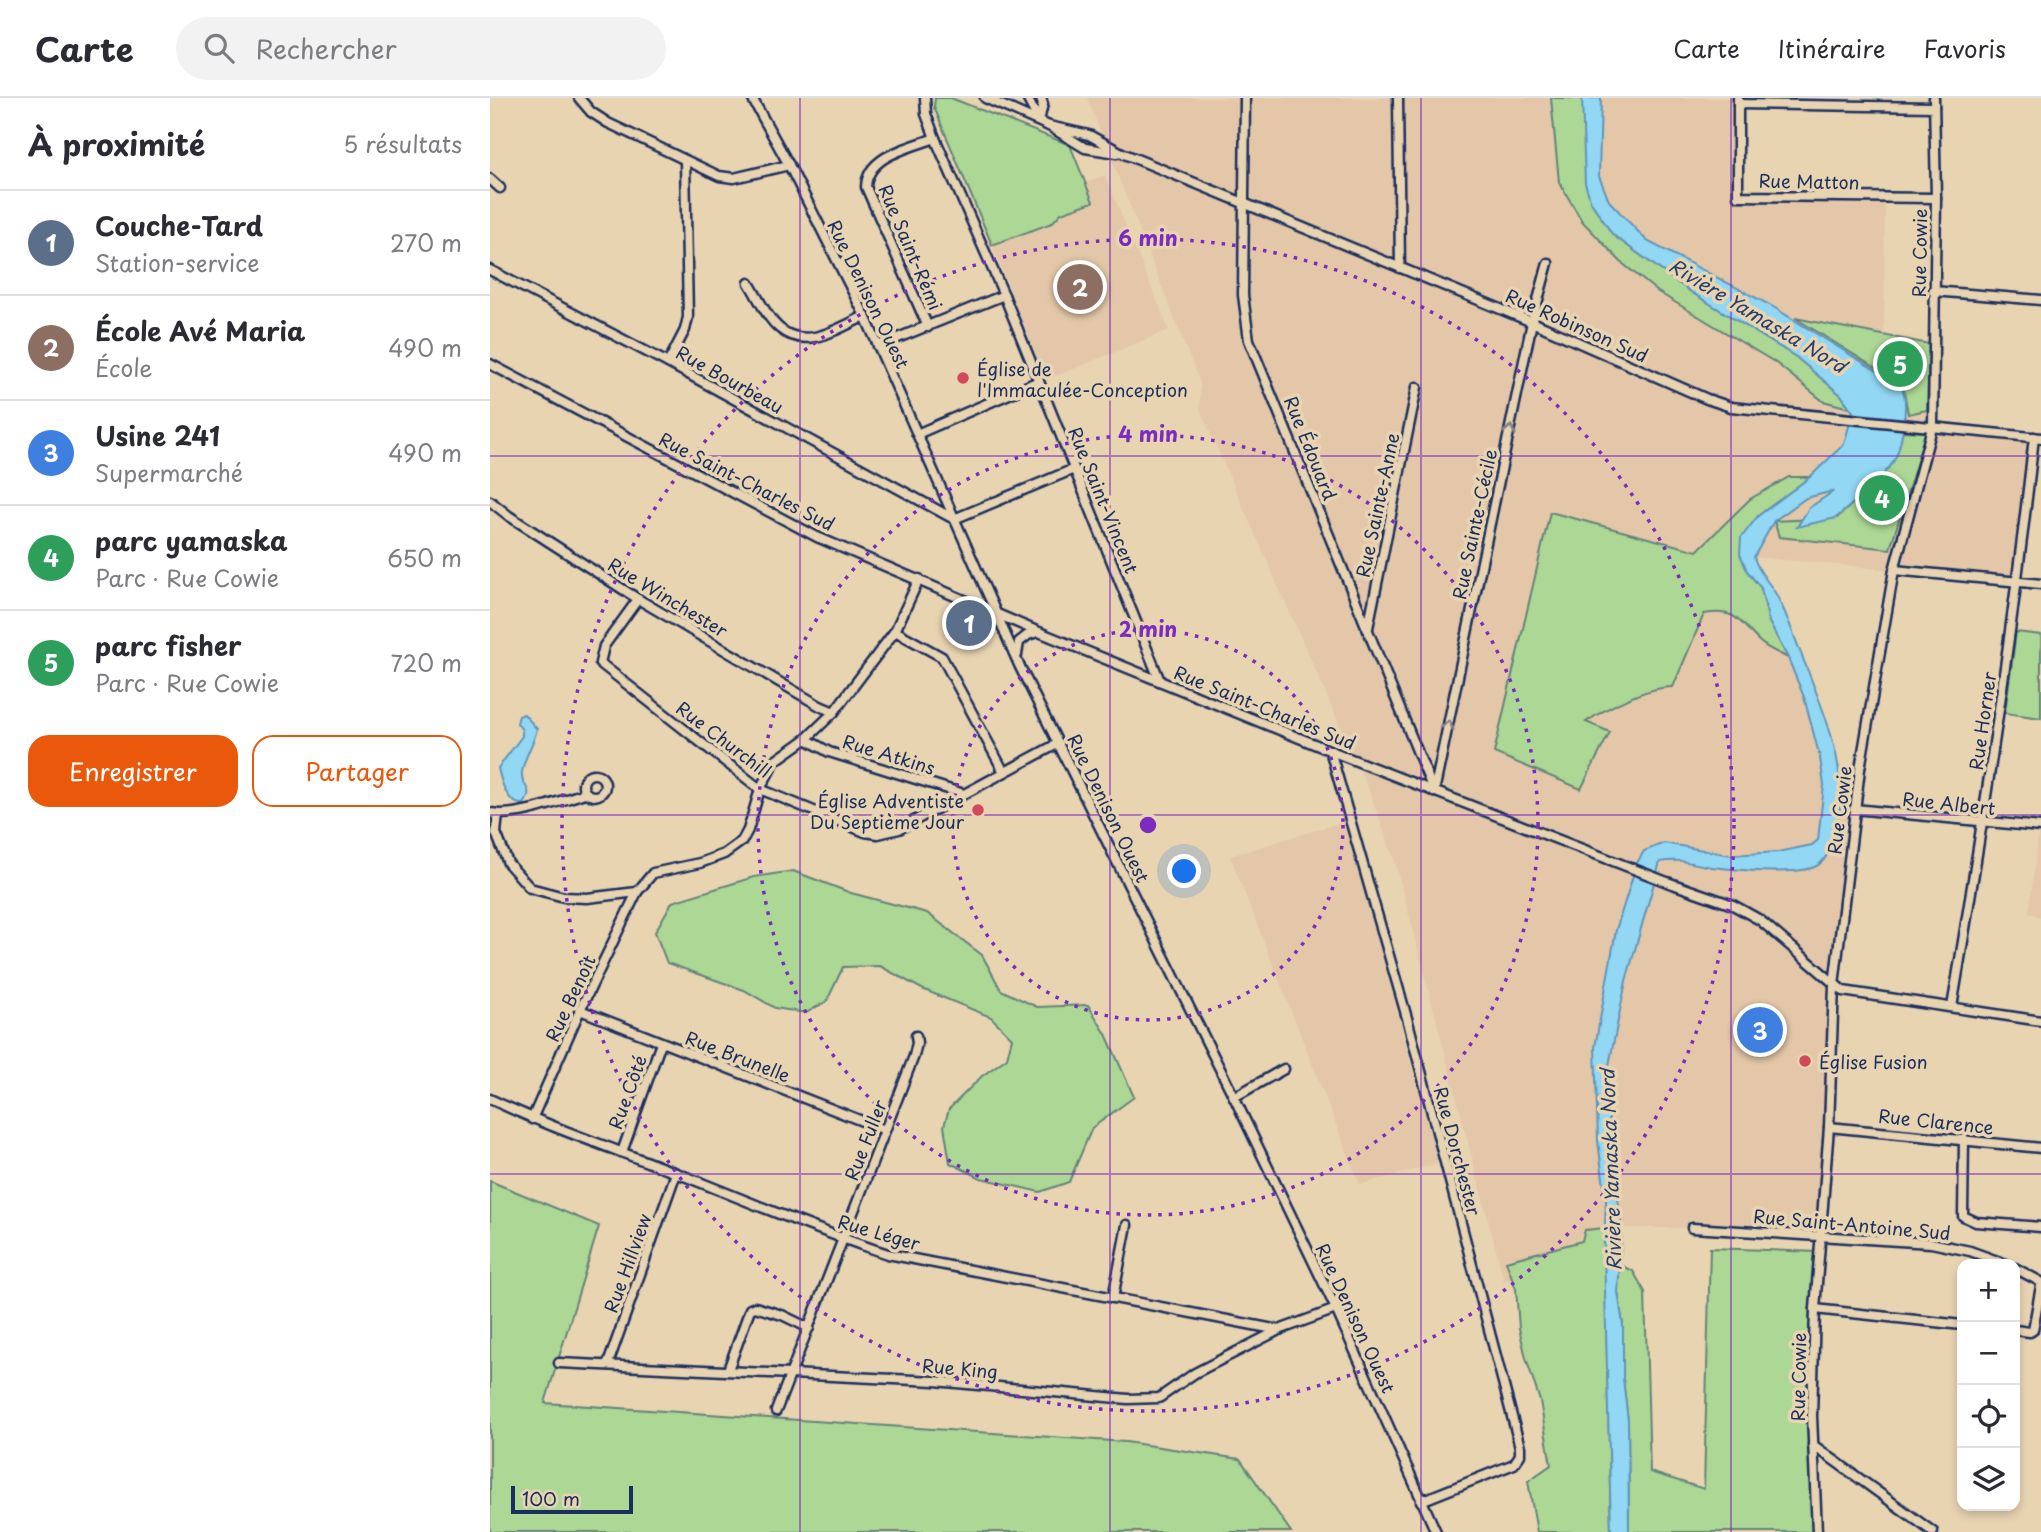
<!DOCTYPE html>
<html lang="fr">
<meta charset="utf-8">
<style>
:root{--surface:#fff;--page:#f2f2f3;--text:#2b2b33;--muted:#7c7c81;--line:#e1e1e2;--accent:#ea580c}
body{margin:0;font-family:"Playpen Sans",sans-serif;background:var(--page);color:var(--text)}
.controls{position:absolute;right:21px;bottom:21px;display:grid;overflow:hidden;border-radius:14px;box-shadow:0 4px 10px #0003}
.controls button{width:63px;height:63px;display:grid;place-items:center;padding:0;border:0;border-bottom:2px solid var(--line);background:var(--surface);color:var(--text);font:35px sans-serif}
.scale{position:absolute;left:21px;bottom:18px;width:122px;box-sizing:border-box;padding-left:7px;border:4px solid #1b2f5e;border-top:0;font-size:19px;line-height:24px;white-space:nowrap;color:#1b2f5e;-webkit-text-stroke:5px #e9d4b2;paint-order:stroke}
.you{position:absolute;left:695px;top:774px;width:24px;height:24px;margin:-18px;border:5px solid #fff;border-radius:50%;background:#1a73e8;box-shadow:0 0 0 10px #1a73e833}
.badge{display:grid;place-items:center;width:46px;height:46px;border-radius:50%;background:var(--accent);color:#fff;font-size:23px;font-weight:700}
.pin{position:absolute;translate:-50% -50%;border:4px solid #fff;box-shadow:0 2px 7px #0006}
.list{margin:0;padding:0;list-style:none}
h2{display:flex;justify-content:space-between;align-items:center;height:91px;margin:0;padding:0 28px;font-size:30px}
h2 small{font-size:23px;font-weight:400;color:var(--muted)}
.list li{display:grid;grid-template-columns:46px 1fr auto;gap:21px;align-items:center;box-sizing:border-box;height:105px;padding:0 28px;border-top:2px solid var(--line)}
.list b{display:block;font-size:26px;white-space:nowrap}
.list p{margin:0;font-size:23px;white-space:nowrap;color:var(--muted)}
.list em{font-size:23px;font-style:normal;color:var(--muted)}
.actions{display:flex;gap:14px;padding:21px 28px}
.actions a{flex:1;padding:16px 0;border:2px solid var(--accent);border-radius:21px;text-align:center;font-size:24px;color:var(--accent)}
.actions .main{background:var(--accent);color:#fff}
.icon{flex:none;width:38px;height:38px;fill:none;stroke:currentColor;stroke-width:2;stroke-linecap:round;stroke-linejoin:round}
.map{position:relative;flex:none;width:1551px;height:1434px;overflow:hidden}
header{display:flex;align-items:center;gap:42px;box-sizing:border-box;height:98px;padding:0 35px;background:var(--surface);border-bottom:2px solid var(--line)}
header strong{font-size:33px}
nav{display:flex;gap:38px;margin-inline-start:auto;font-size:24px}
.search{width:490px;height:63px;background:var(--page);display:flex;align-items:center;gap:18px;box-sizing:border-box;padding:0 24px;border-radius:38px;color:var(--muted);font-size:26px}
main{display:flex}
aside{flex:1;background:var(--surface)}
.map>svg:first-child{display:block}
.built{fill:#e3c7a8}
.green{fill:#acd795;stroke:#64837a;stroke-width:2}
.water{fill:#92d7f4;stroke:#6294b8;stroke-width:2}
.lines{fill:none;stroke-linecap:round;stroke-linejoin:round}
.minor-casing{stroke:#1b2f5e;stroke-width:13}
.minor{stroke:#e9d4b2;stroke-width:8}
.oneway{stroke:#828288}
.grid{fill:none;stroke:#7b2cbf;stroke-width:2;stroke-opacity:0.55}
.ring{fill:none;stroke:#7b2cbf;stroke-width:3.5;stroke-dasharray:3.5 7}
.poi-dot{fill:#d1495b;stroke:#e9d4b2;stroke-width:2.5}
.labels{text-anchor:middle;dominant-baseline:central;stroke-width:7;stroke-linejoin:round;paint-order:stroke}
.street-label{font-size:18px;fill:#1b2f5e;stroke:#e9d4b2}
.poi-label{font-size:18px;fill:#1b2f5e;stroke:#e9d4b2;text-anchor:start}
.water-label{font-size:19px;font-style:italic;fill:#27406d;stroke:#e9d4b2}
.centre{fill:#7b2cbf;stroke:#e9d4b2;stroke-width:3.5}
.ring-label{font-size:21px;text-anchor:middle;font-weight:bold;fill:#7b2cbf;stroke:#e9d4b2;stroke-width:7;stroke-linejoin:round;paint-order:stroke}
</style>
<header>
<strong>Carte</strong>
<div class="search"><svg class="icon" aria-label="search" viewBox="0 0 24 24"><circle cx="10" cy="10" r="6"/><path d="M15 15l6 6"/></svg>Rechercher</div>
<nav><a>Carte</a><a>Itinéraire</a><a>Favoris</a></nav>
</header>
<main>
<aside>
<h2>À proximité<small>5 résultats</small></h2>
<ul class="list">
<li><span class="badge" style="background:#5c6f8a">1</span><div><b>Couche-Tard</b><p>Station-service</p></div><em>270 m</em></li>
<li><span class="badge" style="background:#8d6e63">2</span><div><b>École Avé Maria</b><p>École</p></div><em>490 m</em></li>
<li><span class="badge" style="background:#3f7fe0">3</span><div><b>Usine 241</b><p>Supermarché</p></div><em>490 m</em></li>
<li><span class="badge" style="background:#2e9e5b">4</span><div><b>parc yamaska</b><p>Parc · Rue Cowie</p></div><em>650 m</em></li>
<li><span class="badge" style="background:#2e9e5b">5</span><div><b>parc fisher</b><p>Parc · Rue Cowie</p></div><em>720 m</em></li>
</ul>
<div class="actions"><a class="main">Enregistrer</a><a>Partager</a></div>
</aside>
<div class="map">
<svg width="1551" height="1434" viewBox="0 0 1551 1434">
<rect width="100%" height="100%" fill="#e9d4b2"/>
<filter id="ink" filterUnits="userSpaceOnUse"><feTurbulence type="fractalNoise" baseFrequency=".0143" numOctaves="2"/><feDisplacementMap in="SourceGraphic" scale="14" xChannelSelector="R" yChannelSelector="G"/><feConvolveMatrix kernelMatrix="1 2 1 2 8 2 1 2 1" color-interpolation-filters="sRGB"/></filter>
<g filter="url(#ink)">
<g class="built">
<path d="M597,0h651l1,98 146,1 -1,143 50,1 -1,86 101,10 -16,145 -264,-25 3,12 23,31 49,125 9,40 22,4 -19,162 -20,304 -129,-7h-88v20l-100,33 -109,-420 -26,-70 -169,-381v-27z"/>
<path d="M615,77l64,155 -123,50 -54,-135 60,-22 9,-10 32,-11 -7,-19z"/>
<path d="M856,723l92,342 -78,22 -130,-329z"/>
<path d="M1549,728h2v91l-12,-4z"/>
</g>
<g class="green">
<path d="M445,0h16l119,47 23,57 -32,11 -9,10 -60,22 -58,-138z"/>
<path d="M1061,0h31l9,104 22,33 78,57 105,65 45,38 9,13 -27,-7 -47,-38 -118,-71 -36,-29 -40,-42 -23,-39z"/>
<path d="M1305,220l134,26 -2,66 -19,4 -5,-29z"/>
<path d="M1412,333l24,1 -36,117 -111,-12 -5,-16 63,-3 44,-40z"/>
<path d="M1299,379h21l-52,39 -11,55 14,17 8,34 19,36c-9,-5 -21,-9 -29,-17 -20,-19 -22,-33 -55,-27l-31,73c-27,0 -65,20 -87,35l24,10 -29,57 -87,-36 56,-241 147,39 53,-52z"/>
<path d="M1526,534l25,3v83l-36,-5z"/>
<path d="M303,773l58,22 76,20 55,42 19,35 36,17 51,-2 18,29 28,63 -42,31 -23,54 -29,10 -59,-14 -31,-15 -6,-37 5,-17 33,-33 25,-18 5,-20 -21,-21 -69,-28 -42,-23 -37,1 -16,34 -21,12 -31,-5 -31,-18 -77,-27 -12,-31 17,-30 82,-25z"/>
<path d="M0,1083l109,45 -54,177 581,39 114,17 51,73h-801z"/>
<path d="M1114,1130l7,304h-74l-9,-51 23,-16 -11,-64 -14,-43 -7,-30 -3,-39 -10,-28 76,-20 3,-11z"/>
<path d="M1220,1150l109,4 -4,57 1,223h-187l-1,-111 -5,-42v-54l-5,-33v-28l15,7 12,21 5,180 54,17z"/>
</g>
<g class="water">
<path d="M1092,0h19l-2,78 10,25 38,40 123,64 131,81c9,15 1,65 -10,79 -4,6 -7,6 -9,13l-46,40 -39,9 12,-19 25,-17 -28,7 -32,23 -20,36c4,17 19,28 26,45 10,20 17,43 26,64 21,54 46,110 29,169 -4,12 -9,29 -23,33 -24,7 -74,2 -100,-1 -22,-3 -29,-9 -52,-5l-34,119 -18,89 1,55 13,106 -4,61 5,33v54l5,42 1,111 -18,-1 -7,-283 2,-47 -8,-60 -3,-94 21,-117 21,-67 7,-12 20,-8 67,12 47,-3 34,-7 6,-5 6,-55 -4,-27 -16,-61 -16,-39 -19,-36 -8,-34 -14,-17 -7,-17 1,-16 17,-22 52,-39 34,-33 9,-32 -12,-17 -45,-38 -105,-65 -78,-57 -22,-33 -6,-19z"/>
<path d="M34,616l13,15c-3,15 -14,30 -15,44 -2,14 14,14 2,31 -16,2 -23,-22 -26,-36l24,-32v-6l-5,-7 2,-7z"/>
</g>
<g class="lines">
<defs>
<g id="minor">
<path d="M89,0l12,14 17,11 111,53 15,2 55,-13"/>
<path d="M262,0l37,67 76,151 154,349 215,432 102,212 100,223"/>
<path d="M435,0l1,16 9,24 69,157 156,386"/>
<path d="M495,0l64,28 36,22 32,5"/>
<path d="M537,0l12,23"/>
<path d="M755,0l-2,197 6,45 185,452"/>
<path d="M908,0l2,170"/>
<path d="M1248,0v98l198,2"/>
<path d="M1248,6l196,3"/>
<path d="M549,23l4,-17 -2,-6"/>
<path d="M559,28l40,9 33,18 410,169 175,77 24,8 310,31"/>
<path d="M0,81l10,9"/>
<path d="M0,172l178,93 286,156 120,-50"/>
<path d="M259,185c9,14 18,35 30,45 27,23 60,0 86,-12"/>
<path d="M1443,193l108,9"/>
<path d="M438,229l-62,-140c1,-32 44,-39 69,-49"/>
<path d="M388,248l126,-51"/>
<path d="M178,265l17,-33 3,-13 -3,-156"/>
<path d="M0,266l327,173 222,95 307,125 321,125 66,23 27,15 83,71 198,30"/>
<path d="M427,336l122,-53"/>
<path d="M0,403l19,15 129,83 182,107 14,6"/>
<path d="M1404,472l147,14"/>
<path d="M148,501l-34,47 -4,17 160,126 105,43 13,2 21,-5 160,-86"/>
<path d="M878,530l49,-241"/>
<path d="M405,533l47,26 62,115"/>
<path d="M527,557l2,-13 9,-7 10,-3"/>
<path d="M316,641l23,13 135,42"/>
<path d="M840,652l77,268 113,429v8l-6,9 -93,37"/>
<circle cx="104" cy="687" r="11"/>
<path d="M944,694l98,-470 16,-59"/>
<path d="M1364,711l187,18"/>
<path d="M0,715c27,5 69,-12 95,-20"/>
<path d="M8,716l-2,19 12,30 22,25 34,9 23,1 50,-6 16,-19 47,-10 24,-9 18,-13 6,-11 12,-41 15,-28 31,-22 28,-27 61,-81 24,-52"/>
<path d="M1462,909c32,-189 61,-379 82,-570"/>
<path d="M90,912l305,120"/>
<path d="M744,999l50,-28"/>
<path d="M0,1001c61,29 125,50 189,75 69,27 138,57 209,80l391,76"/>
<path d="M42,1021l48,-109 57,-118"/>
<path d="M1339,1029l212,21"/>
<path d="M1474,1041l-1,77 13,6 65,5"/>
<path d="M132,1054l39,-109"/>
<path d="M1202,1130l239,15 39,8 36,13"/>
<path d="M1525,1170l26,14"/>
<path d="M623,1200l14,-73"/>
<path d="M1325,1211l147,16"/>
<path d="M1525,1232l15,2 3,-2 8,-44"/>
<path d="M69,1265l376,18 193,18 31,-1 36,-25 84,-43 57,-21"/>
<path d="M118,1266l68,-191"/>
<path d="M238,1272l22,-61 5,-2 27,8 27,13"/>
<path d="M286,1313l138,-355 3,-13 -1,-7"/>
<path d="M1323,1347l120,87"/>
<path d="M1327,1434l-5,-116 3,-107 14,-182 5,-142 26,-216 34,-199 39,-146 3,-226 -2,-100"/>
</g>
</defs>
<use href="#minor" class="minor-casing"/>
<use href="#minor" class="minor"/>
</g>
<defs><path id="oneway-chevron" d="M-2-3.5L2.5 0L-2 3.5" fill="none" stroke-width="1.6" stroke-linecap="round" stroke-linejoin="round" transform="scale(1.75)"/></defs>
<g class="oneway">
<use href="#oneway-chevron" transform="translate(1020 332) rotate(-78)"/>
<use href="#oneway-chevron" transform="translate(958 627) rotate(-78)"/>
</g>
</g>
<path class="grid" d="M310,0v1434M620,0v1434M931,0v1434M1241,0v1434M0,358h1551M0,717h1551M0,1076h1551"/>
<g class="ring">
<circle cx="658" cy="727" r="195"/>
<circle cx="658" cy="727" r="390"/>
<circle cx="658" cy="727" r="586"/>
</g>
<g class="poi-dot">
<circle cx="473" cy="280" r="7"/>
<circle cx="488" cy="712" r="7"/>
<circle cx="1315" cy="963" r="7"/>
</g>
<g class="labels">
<g class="street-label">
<text transform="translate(1319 83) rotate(1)">Rue Matton</text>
<text transform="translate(421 149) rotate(67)">Rue Saint-Rémi</text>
<text transform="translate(1429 155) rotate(-89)">Rue Cowie</text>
<text transform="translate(379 196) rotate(64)">Rue Denison Ouest</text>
<text transform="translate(1087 227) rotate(24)">Rue Robinson Sud</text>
<text transform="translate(240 281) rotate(29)">Rue Bourbeau</text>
<text transform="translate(821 350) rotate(68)">Rue Édouard</text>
<text transform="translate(257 383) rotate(27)">Rue Saint-Charles Sud</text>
<text transform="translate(614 402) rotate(68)">Rue Saint-Vincent</text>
<text transform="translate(887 407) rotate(-78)">Rue Sainte-Anne</text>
<text transform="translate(984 426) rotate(-78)">Rue Sainte-Cécile</text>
<text transform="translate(178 499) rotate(31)">Rue Winchester</text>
<text transform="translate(775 609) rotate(22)">Rue Saint-Charles Sud</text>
<text transform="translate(1492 623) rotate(-82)">Rue Horner</text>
<text transform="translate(234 641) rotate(37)">Rue Churchill</text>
<text transform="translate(399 656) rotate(17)">Rue Atkins</text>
<text transform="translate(1459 705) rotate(6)">Rue Albert</text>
<text transform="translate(619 710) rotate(64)">Rue Denison Ouest</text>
<text transform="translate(1349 712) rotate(-83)">Rue Cowie</text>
<text transform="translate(80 900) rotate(-65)">Rue Benoît</text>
<text transform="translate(248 958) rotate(21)">Rue Brunelle</text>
<text transform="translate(137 994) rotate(-70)">Rue Côté</text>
<text transform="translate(1446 1023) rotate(6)">Rue Clarence</text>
<text transform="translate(375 1042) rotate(-69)">Rue Fuller</text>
<text transform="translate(968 1053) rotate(75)">Rue Dorchester</text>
<text transform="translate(1362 1126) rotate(5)">Rue Saint-Antoine Sud</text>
<text transform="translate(389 1134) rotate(16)">Rue Léger</text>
<text transform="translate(137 1165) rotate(-70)">Rue Hillview</text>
<text transform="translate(866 1220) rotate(65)">Rue Denison Ouest</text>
<text transform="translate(470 1270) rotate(5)">Rue King</text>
<text transform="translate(1308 1279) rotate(-89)">Rue Cowie</text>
</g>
<g class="poi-label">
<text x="487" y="270">Église de<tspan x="487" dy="21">l'Immaculée-Conception</tspan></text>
<text x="474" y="702" text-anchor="end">Église Adventiste<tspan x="474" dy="21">Du Septième Jour</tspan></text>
<text x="1329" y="963">Église Fusion</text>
</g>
<g class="water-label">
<text transform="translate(1268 217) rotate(31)">Rivière Yamaska Nord</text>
<text transform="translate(1120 1072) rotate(-92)">Rivière Yamaska Nord</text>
</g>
</g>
<circle cx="658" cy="727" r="10" class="centre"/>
<g class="ring-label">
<text x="658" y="148">6 min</text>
<text x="658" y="344">4 min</text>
<text x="658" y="539">2 min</text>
</g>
</svg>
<div class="controls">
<button>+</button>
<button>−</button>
<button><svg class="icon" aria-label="locate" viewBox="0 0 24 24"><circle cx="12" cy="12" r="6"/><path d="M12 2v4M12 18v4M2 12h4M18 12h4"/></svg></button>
<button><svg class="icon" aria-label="layers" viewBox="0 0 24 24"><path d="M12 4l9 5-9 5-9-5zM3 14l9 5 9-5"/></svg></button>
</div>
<div class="scale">100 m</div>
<div class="you"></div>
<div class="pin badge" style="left:479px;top:525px;background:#5c6f8a">1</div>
<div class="pin badge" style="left:590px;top:189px;background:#8d6e63">2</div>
<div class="pin badge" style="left:1270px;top:932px;background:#3f7fe0">3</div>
<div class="pin badge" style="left:1392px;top:400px;background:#2e9e5b">4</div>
<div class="pin badge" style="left:1410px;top:266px;background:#2e9e5b">5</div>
</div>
</main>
